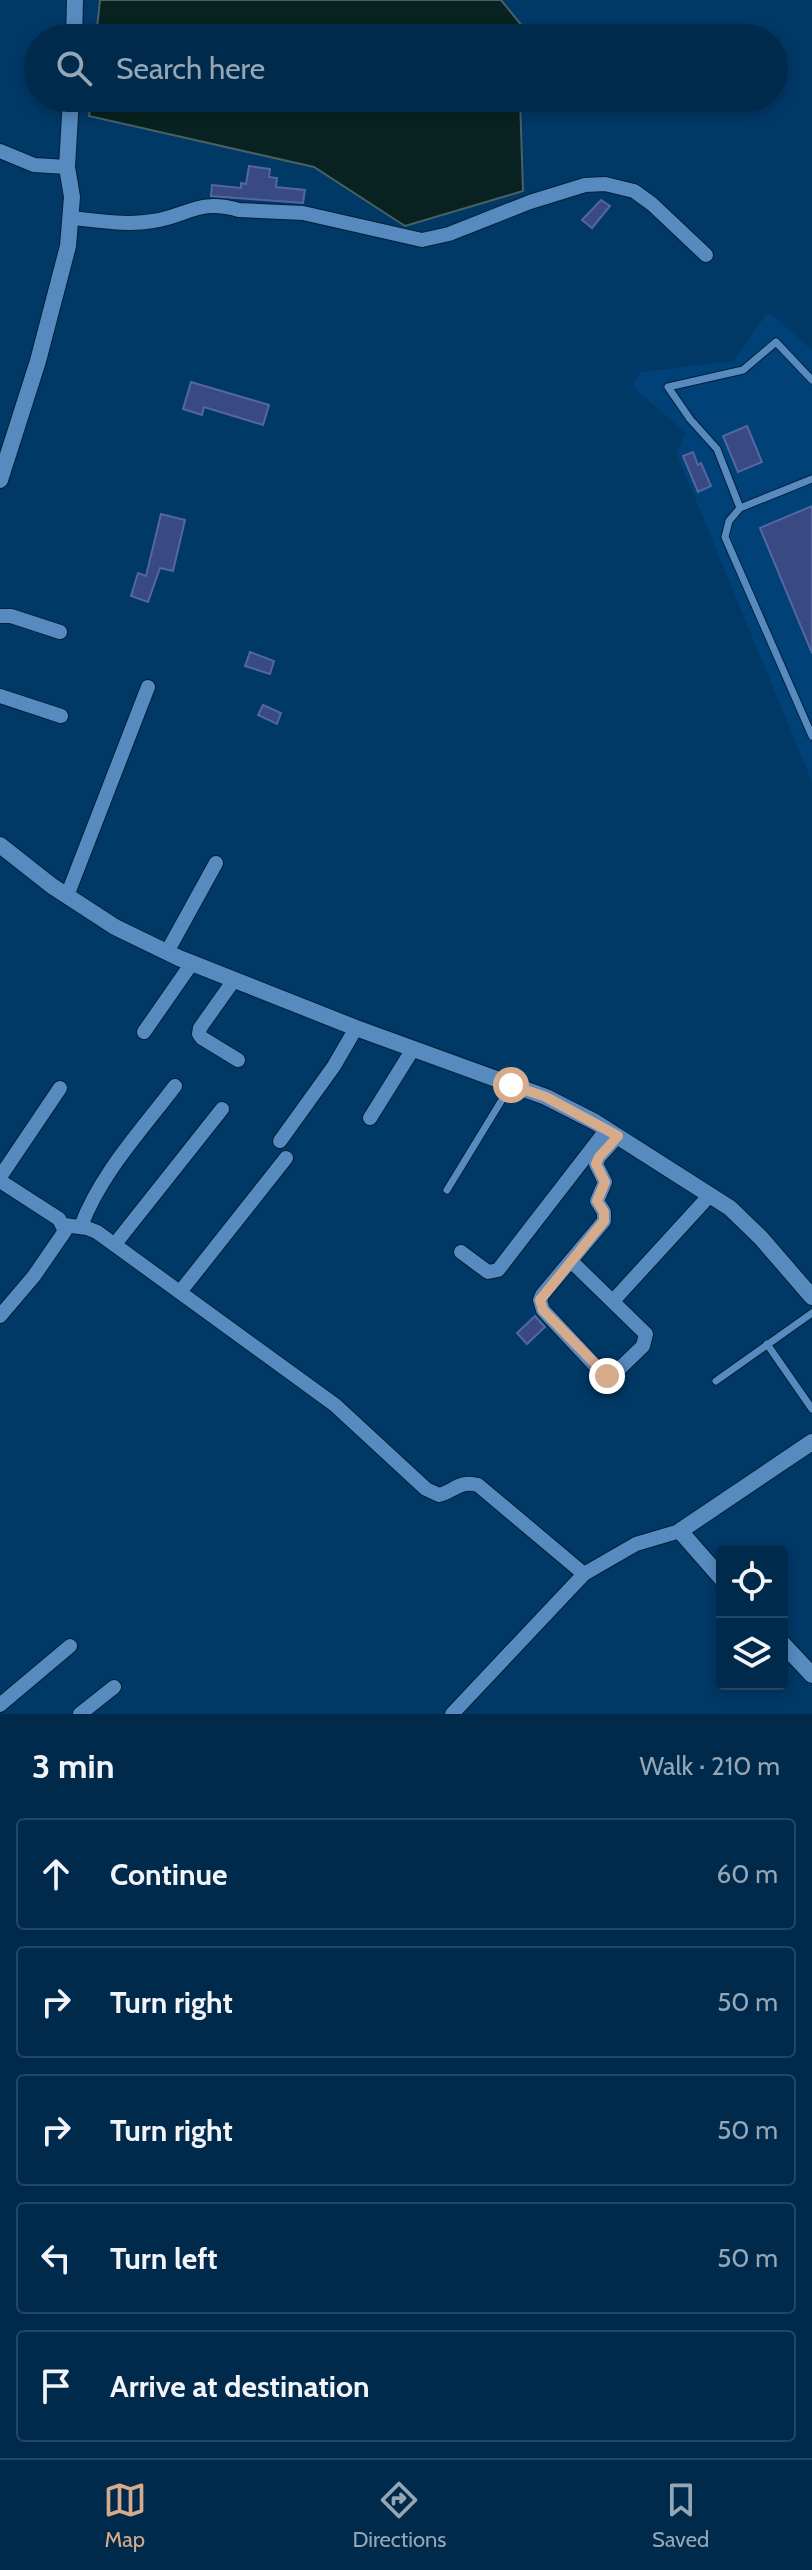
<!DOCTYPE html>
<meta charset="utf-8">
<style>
:root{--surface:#002a4c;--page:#0a3253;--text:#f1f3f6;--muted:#95a7b5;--line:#224664;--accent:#d6ab8b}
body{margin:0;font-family:Cabin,sans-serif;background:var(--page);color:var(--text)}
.controls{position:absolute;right:24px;bottom:24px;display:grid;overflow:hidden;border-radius:8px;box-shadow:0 4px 12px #0003}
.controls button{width:72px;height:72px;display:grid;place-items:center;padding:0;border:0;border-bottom:2px solid var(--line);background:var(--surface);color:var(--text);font:40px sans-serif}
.stop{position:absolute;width:24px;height:24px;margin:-18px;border:6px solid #d6ab8b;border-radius:50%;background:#fff}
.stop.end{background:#d6ab8b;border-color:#fff;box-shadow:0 2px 8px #0008}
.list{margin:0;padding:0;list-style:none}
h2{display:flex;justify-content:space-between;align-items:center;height:104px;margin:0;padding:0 32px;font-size:34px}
h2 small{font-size:26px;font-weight:400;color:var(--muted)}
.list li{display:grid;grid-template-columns:52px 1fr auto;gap:24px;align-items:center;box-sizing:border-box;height:112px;margin:0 16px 16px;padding:0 16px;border:2px solid var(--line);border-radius:8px}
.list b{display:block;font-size:30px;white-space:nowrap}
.list em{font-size:26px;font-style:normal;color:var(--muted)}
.icon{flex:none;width:44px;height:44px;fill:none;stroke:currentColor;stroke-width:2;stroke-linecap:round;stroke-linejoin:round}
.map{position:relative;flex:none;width:812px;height:1714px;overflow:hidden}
.search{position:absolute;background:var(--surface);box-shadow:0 4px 12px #0003;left:24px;right:24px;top:24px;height:88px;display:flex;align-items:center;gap:20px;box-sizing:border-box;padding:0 28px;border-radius:44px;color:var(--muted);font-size:30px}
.sheet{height:744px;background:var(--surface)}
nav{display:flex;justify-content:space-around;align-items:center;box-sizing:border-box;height:112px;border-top:2px solid var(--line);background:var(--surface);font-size:22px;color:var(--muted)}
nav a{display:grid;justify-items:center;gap:4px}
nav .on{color:var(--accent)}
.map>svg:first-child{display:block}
.built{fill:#004277}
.water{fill:#072220;stroke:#4a6062;stroke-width:2}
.building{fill:#394982;stroke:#5466a2;stroke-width:2}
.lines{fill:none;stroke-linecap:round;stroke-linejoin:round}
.service-casing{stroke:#051f38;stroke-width:9}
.minor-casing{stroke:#051f38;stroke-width:16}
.tertiary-casing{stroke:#051f38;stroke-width:18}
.service{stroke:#578abf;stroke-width:7}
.minor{stroke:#578abf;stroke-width:14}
.tertiary{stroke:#578abf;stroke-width:16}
.route{stroke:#d6ab8b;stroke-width:10}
</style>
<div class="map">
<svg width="812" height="1714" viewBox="0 0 812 1714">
<rect width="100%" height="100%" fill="#003866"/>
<path class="built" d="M768,312l44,38v432l-136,-330 10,-19 -54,-47 9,-14 92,-11z"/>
<g class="water">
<path d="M100,0h401l31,38h-436z"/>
<path d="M91,98h429l3,93 -118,35 -91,-59 -225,-51z"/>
</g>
<g class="building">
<path d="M249,166l21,3 -1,8 8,1 -1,9 29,3 -2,13 -92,-7 1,-11 29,3v-5l5,1z"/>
<path d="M601,200l9,6 -18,22 -10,-8z"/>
<path d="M191,382l78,23 -6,20 -59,-18 -2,8 -19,-6z"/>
<path d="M747,426l15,36 -24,10 -15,-36z"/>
<path d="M693,452l5,13 3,-2 10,23 -13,6 -15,-36z"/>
<path d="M812,506v147l-52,-125z"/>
<path d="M161,514l24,6 -12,51 -13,-3 -12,34 -17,-6 7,-23 8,3z"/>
<path d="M250,652l24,9 -4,13 -25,-8z"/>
<path d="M263,705l18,8 -4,11 -19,-9z"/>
<path d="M535,1316l10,11 -18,17 -10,-11z"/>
</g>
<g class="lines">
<defs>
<g id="service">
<path d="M812,479l-72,29 -11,13 -4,16 87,199"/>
<path d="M740,508l-23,-59 -27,-30 -22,-32 75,-17 33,-28 36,38"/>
<path d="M447,1190l64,-105"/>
<path d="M767,1344l45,65"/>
<path d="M716,1381l96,-68"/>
</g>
<g id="minor">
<path d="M0,151l34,14 33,2"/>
<path d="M70,218c27,2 56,8 83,3 35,-5 45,-23 86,-11l64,3 119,27 27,-6 81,-32 55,-17 20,-1 29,7 18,13 54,51"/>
<path d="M0,616h11l49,16"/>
<path d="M0,696l61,20"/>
<path d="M67,896l81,-209"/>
<path d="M167,952l49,-89"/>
<path d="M234,980l-34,48 -1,6 3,4 36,22"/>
<path d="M144,1032l48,-69"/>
<path d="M370,1118l43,-69"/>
<path d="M280,1141l54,-75 22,-38"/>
<path d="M0,1177l60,-89"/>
<path d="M0,1181l59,38 6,12 -31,45 -34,40"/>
<path d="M64,1225l23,3 10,4 238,173 91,84 13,6c15,-4 21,-15 39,-10l106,89"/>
<path d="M81,1226c20,-53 60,-95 94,-140"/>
<path d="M115,1244l107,-135"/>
<path d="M461,1252l27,20 10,-2 109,-141"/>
<path d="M571,1261l75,73 -3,12 -31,30 -9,-2 -60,-64 -3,-10 2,-5 62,-74v-9l-7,-11 8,-19 -9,-18 3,-7 19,-21"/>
<path d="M180,1292l106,-134"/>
<path d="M613,1301l97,-106"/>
<path d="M0,1705l70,-59"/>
<path d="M80,1714l34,-27"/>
<path d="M452,1714l132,-140 52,-30 44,-13"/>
</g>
<g id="tertiary">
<path d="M74,38l1,-38"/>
<path d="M0,480l38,-119 30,-115 4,-49 -5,-30 4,-69"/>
<path d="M0,845l52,41 63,41 64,31 177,70 190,69 49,25 135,86 31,30 51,59"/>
<path d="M722,1579l-42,-48 132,-89"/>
<path d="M782,1643l30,32"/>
</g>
</defs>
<use href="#service" class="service-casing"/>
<use href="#minor" class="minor-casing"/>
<use href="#tertiary" class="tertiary-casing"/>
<use href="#service" class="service"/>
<use href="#minor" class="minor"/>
<use href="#tertiary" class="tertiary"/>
</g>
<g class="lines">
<path class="route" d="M511,1085l35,12 72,39 -19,21 -3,7 9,18 -8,19 7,11v9l-64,79 3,10 64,66"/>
</g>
</svg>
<div class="controls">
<button><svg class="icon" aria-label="locate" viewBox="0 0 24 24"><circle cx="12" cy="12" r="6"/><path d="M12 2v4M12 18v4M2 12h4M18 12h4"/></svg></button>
<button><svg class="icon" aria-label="layers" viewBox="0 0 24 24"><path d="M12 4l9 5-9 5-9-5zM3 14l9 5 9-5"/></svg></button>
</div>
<div class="stop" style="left:511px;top:1085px"></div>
<div class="stop end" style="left:607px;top:1376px"></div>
<div class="search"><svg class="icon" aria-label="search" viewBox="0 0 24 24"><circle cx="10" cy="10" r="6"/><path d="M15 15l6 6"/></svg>Search here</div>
</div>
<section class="sheet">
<h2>3 min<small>Walk · 210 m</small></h2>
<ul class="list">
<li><svg class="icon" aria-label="ahead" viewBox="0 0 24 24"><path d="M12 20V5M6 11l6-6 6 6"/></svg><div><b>Continue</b></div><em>60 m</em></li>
<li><svg class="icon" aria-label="right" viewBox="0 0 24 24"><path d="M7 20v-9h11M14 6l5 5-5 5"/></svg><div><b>Turn right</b></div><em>50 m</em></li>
<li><svg class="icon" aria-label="right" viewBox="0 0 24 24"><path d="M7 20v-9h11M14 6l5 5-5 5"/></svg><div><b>Turn right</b></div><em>50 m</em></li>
<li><svg class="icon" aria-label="left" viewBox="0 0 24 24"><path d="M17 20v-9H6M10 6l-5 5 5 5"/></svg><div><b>Turn left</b></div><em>50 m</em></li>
<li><svg class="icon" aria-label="arrive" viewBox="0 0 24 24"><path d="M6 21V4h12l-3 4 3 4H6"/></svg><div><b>Arrive at destination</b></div></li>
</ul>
</section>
<nav>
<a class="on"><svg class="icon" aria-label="map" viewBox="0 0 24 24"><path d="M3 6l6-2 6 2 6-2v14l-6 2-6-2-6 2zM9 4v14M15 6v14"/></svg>Map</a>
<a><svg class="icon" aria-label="directions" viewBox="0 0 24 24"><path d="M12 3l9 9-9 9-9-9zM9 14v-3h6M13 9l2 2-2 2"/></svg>Directions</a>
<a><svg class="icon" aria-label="saved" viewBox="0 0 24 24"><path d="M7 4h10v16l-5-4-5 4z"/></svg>Saved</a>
</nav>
